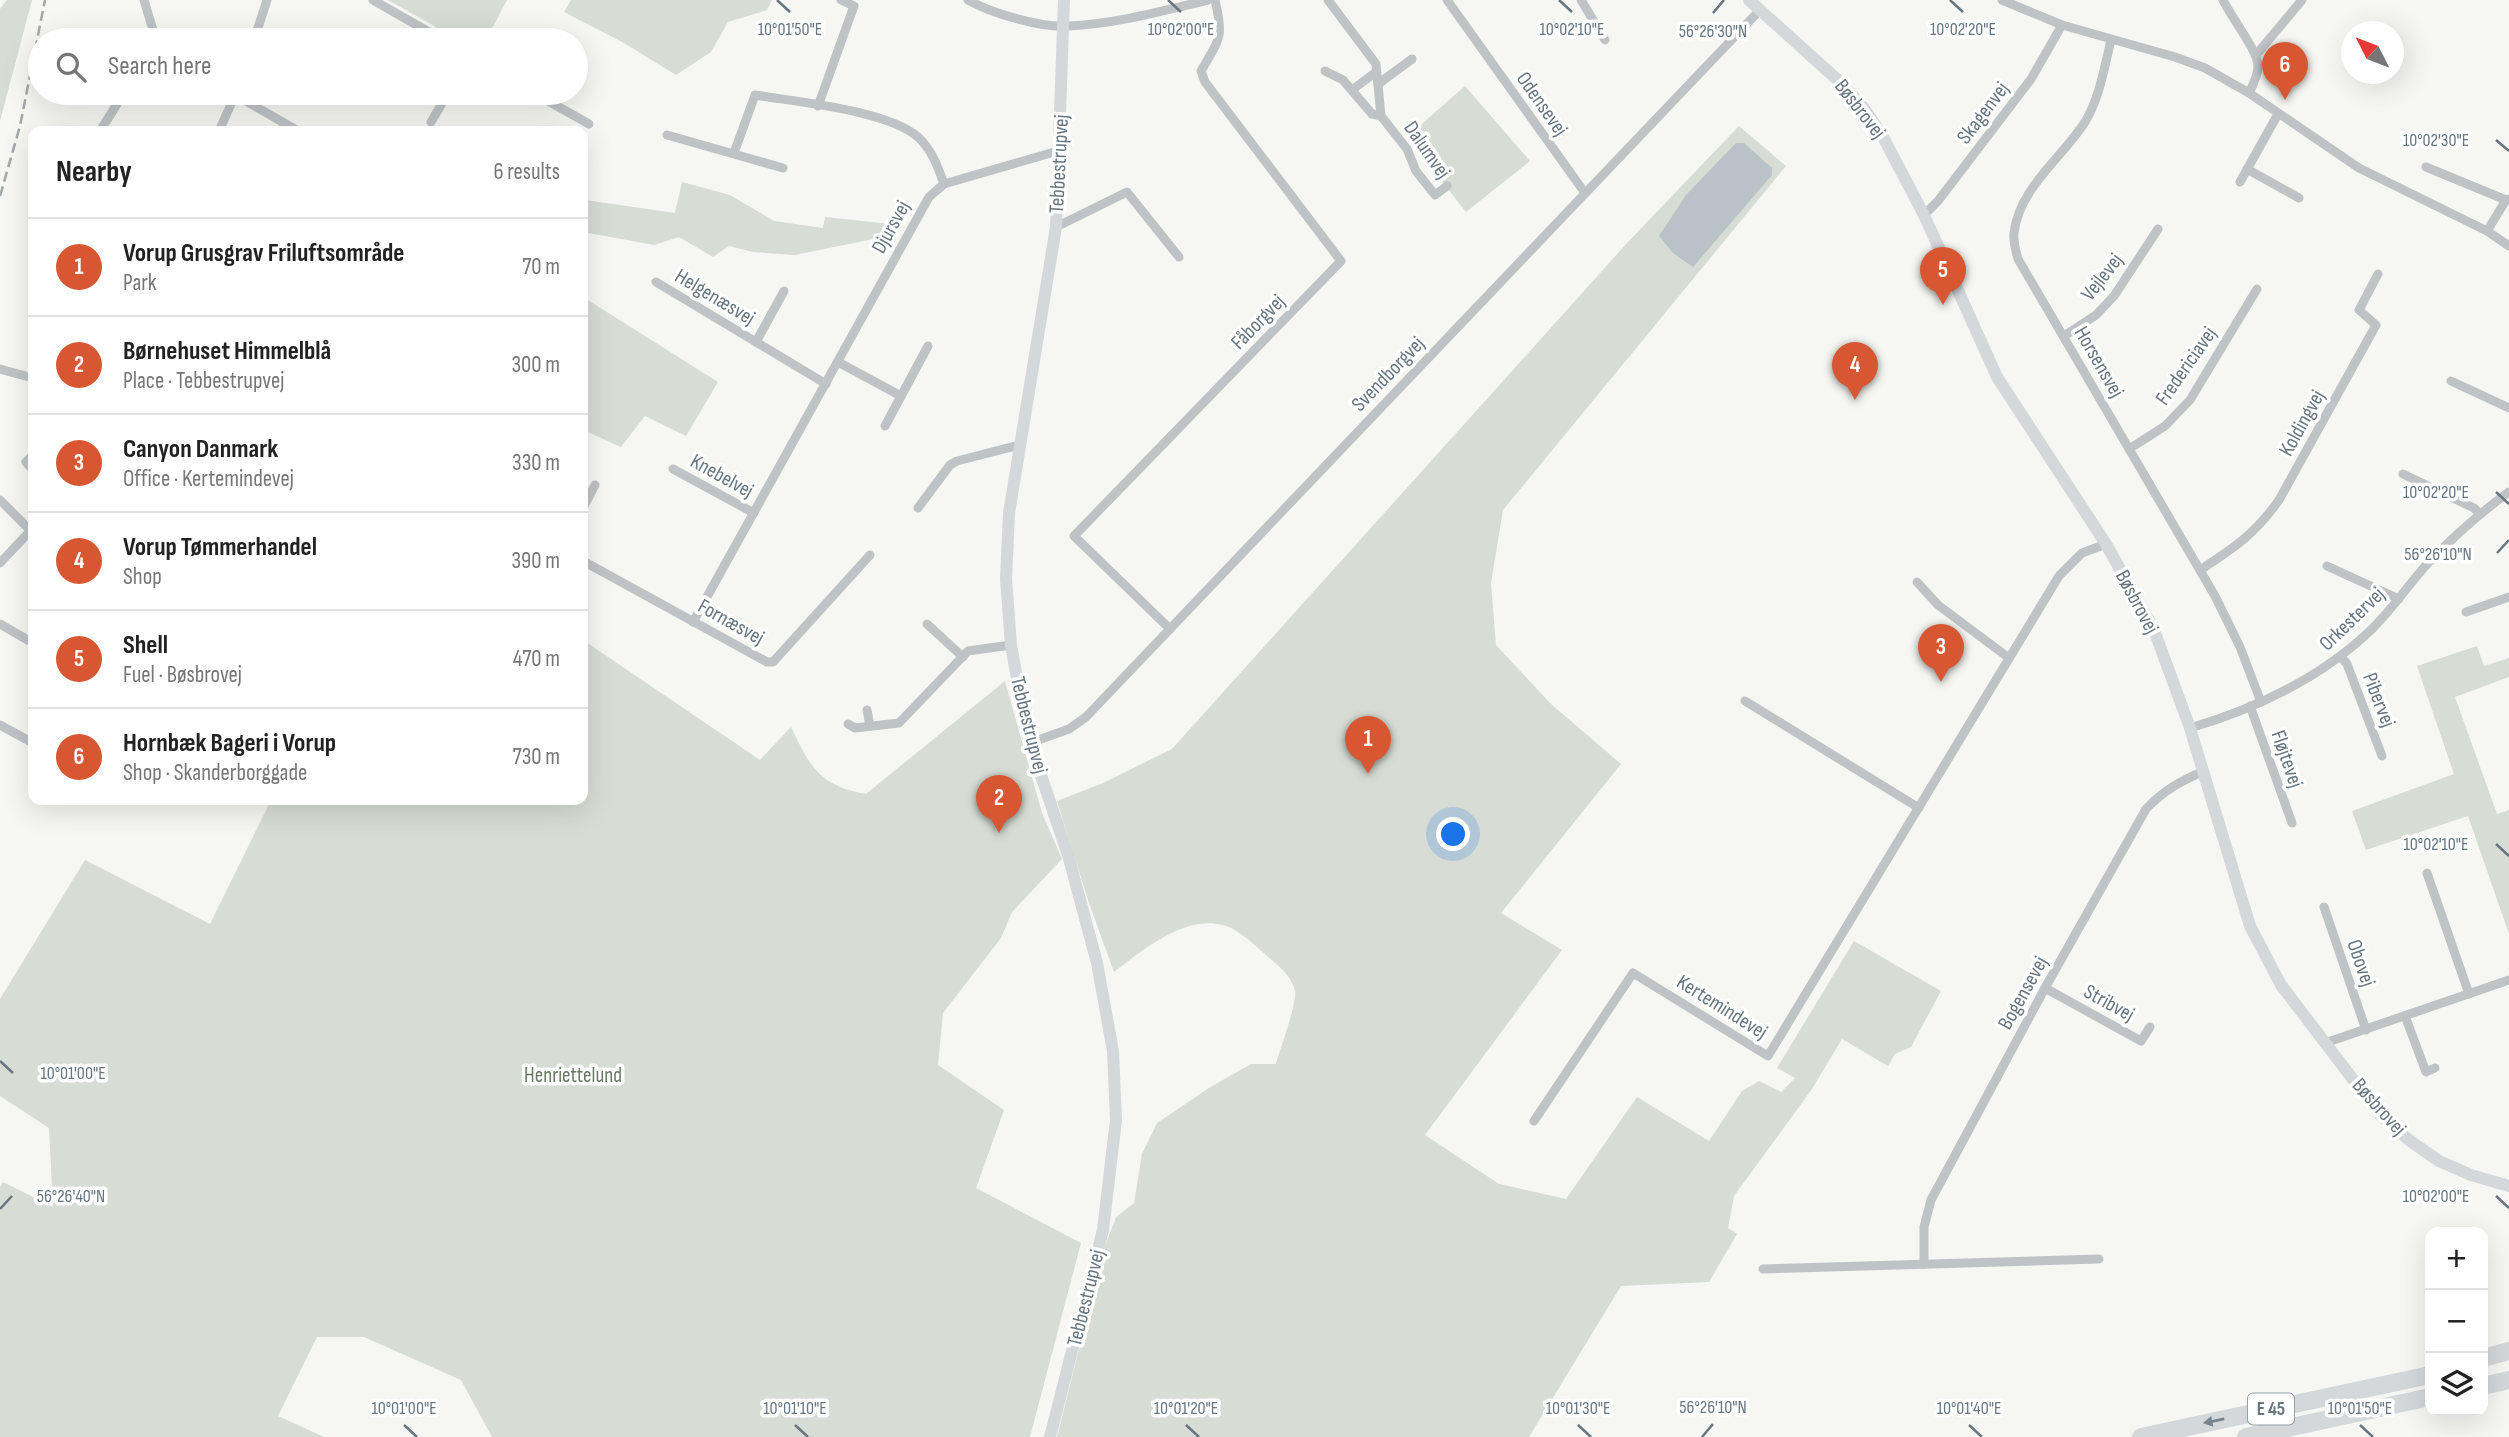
<!DOCTYPE html>
<meta charset="utf-8">
<style>
:root{--surface:#fff;--page:#f6f6f6;--text:#222;--muted:#767676;--line:#e0e0e0;--accent:#d65732}
body{margin:0;font-family:"Sofia Sans Condensed",sans-serif;background:var(--page);color:var(--text)}
.controls{position:absolute;right:21px;bottom:21px;display:grid;overflow:hidden;border-radius:14px;box-shadow:0 7px 28px #0002}
.controls button{width:63px;height:63px;display:grid;place-items:center;padding:0;border:0;border-bottom:2px solid var(--line);background:var(--surface);color:var(--text);font:35px sans-serif}
.compass{position:absolute;left:2341px;top:21px;width:63px;height:63px;border-radius:50%;background:var(--surface);box-shadow:0 7px 28px #0002;rotate:312deg}
.you{position:absolute;left:1454px;top:835px;width:24px;height:24px;margin:-18px;border:5px solid #fff;border-radius:50%;background:#1a73e8;box-shadow:0 0 0 10px #1a73e833}
.badge{display:grid;place-items:center;width:46px;height:46px;border-radius:50%;background:var(--accent);color:#fff;font-size:23px;font-weight:700}
.pin{position:absolute;translate:-50% -58px;filter:drop-shadow(0 2px 4px #0008)}
.pin::after{content:'';position:absolute;top:37px;width:24px;height:21px;background:inherit;clip-path:polygon(0 0,100% 0,50% 100%)}
.list{margin:0;padding:0;list-style:none}
h2{display:flex;justify-content:space-between;align-items:center;height:91px;margin:0;padding:0 28px;font-size:30px}
h2 small{font-size:23px;font-weight:400;color:var(--muted)}
.list li{display:grid;grid-template-columns:46px 1fr auto;gap:21px;align-items:center;box-sizing:border-box;height:98px;padding:0 28px;border-top:2px solid var(--line)}
.list b{display:block;font-size:26px;white-space:nowrap}
.list p{margin:0;font-size:23px;white-space:nowrap;color:var(--muted)}
.list em{font-size:23px;font-style:normal;color:var(--muted)}
.icon{flex:none;width:38px;height:38px;fill:none;stroke:currentColor;stroke-width:2;stroke-linecap:round;stroke-linejoin:round}
.map{position:relative;flex:none;width:2509px;height:1437px;overflow:hidden}
.search{position:absolute;background:var(--surface);box-shadow:0 7px 28px #0002;left:28px;top:28px;width:560px;height:77px;display:flex;align-items:center;gap:18px;box-sizing:border-box;padding:0 24px;border-radius:38px;color:var(--muted);font-size:26px}
.panel{position:absolute;background:var(--surface);box-shadow:0 7px 28px #0002;left:28px;top:126px;width:560px;height:679px;border-radius:14px}
.map>svg:first-child{display:block}
.green{fill:#d7dcd4}
.water{fill:#b8c2c7}
.lines{fill:none;stroke-linecap:round;stroke-linejoin:round}
.street{stroke:#bfc3c6;stroke-width:9}
.secondary{stroke:#d4d8db;stroke-width:12}
.highway{stroke:#d4d8db;stroke-width:18}
.rail{stroke:#a1a7ab;stroke-width:2.5;stroke-dasharray:10 5;stroke-linecap:butt}
.oneway{fill:#77858e}
.ticks{fill:none;stroke:#677681;stroke-width:2.5}
.labels{text-anchor:middle;dominant-baseline:central;stroke-width:7;stroke-linejoin:round;paint-order:stroke}
.shield{fill:#fff;stroke:#959fa7;stroke-width:2}
.shield-label{font-size:19px;font-weight:bold;fill:#677681}
.street-label{font-size:21px;fill:#677681;stroke:#fff}
.park-label{font-size:21px;fill:#697965;stroke:#fff}
.ticks-label{font-size:18px;text-anchor:middle;fill:#677681;stroke:#fff;stroke-width:7;stroke-linejoin:round;paint-order:stroke}
</style>
<div class="map">
<svg width="2509" height="1437" viewBox="0 0 2509 1437">
<rect width="100%" height="100%" fill="#f6f6f3"/>
<g class="green">
<path d="M7,0h25l-32,121v-112z"/>
<path d="M388,0h119l-21,40h-27z"/>
<path d="M571,0h201l-5,10 -39,12 -17,30 -35,23 -52,-32 -60,-31z"/>
<path d="M1465,86l65,75 -64,51 -59,-75z"/>
<path d="M1739,126l47,40 -283,344 -12,73 5,62 55,59 70,60 -120,149 61,37 -137,185 74,49 67,15 71,-102 72,44 33,-50 17,-10 22,11 14,-14 -18,-10 77,-127 87,50 -30,56 -16,7 -7,12 -46,-27 -30,50 -78,107 -6,32 9,6 -28,48 -88,4 -92,151h-472l48,-191 11,-29 18,-14 8,-49 15,-31 52,-35 42,-24h25c4,-15 21,-60 19,-73 -3,-16 -19,-27 -30,-37 -9,-8 -20,-18 -30,-24 -41,-23 -90,18 -121,42l-25,-69 -32,-102 46,-18 69,-34 456,-507z"/>
<path d="M682,182l48,13 44,26 49,7 2,-11 65,7 -2,12 -93,19 -42,-3 -24,-6 -16,11 -34,-20 -25,8 -71,-13v-30l2,-2 90,13z"/>
<path d="M583,297l135,85 -32,54 -41,-20 -24,31 -38,-17z"/>
<path d="M583,640l177,120 31,-33c19,40 29,59 75,67l139,-113 37,132 20,46 -50,53 -11,26 -58,75 -5,52 66,45 -28,78 105,55 -51,194h-538l-31,-57 -97,-43h-47l-39,79 46,21h-324v-250l3,-5 50,25 -4,-79 -49,-32v-97l85,-139 125,64 61,-124h312z"/>
<path d="M2477,646l7,20 25,-8v19l-54,20 42,117 12,-4v124l-41,-118 -102,34 -14,-39 102,-37 -37,-108z"/>
</g>
<path class="water" d="M1736,143h8l28,25v7l-79,92 -20,-14 -14,-17 27,-41z"/>
<g class="lines">
<g class="street">
<path d="M144,0l12,40"/>
<path d="M373,0l70,40"/>
<path d="M968,0c23,13 73,28 100,26 47,-2 94,-15 140,-26"/>
<path d="M1328,0l48,64 5,52 26,33 9,22 19,24 12,-9"/>
<path d="M1447,0l138,193"/>
<path d="M1581,0l24,40"/>
<path d="M2002,0l60,25 113,32 30,11 44,25 110,75 128,63 22,15"/>
<path d="M2223,0c8,17 35,51 35,66 0,10 -5,19 -9,27"/>
<path d="M254,40l13,-40"/>
<path d="M2111,40c-7,28 -11,57 -26,82 -23,36 -66,66 -71,111 -1,9 2,18 4,26l197,337 25,51 21,55"/>
<path d="M2256,55l46,-55"/>
<path d="M1325,71l18,9 29,34 9,2"/>
<path d="M1378,84l34,-25"/>
<path d="M1352,90l24,-18"/>
<path d="M232,93l66,38"/>
<path d="M534,93l55,31"/>
<path d="M818,106l36,-100 -13,-6"/>
<path d="M431,122l17,-29"/>
<path d="M100,131l24,-38"/>
<path d="M219,131l17,-38"/>
<path d="M667,135l116,33"/>
<path d="M734,153l21,-58c42,7 132,15 163,42 14,13 20,30 26,47"/>
<path d="M2426,167l80,33 3,-1"/>
<path d="M2247,169l52,29"/>
<path d="M2240,182l38,-68"/>
<path d="M1924,215l14,-14 93,-122 31,-54"/>
<path d="M1056,227l71,-35 52,65"/>
<path d="M2487,231l19,-31"/>
<path d="M656,282l170,102"/>
<path d="M2064,336l32,-21 18,-19 44,-67"/>
<path d="M756,342l28,-51"/>
<path d="M838,362l63,34"/>
<path d="M0,369l33,9"/>
<path d="M2451,381l58,27"/>
<path d="M885,426l43,-80"/>
<path d="M2129,449l36,-23 25,-26 67,-111"/>
<path d="M33,455l-7,7 7,8"/>
<path d="M673,469l81,44"/>
<path d="M2403,474l71,34 6,6"/>
<path d="M0,500l31,31"/>
<path d="M583,508l12,-23"/>
<path d="M918,508l32,-43 7,-4 62,-16"/>
<path d="M583,561l184,101h6l97,-107"/>
<path d="M0,563l33,-35"/>
<path d="M2327,566l72,33"/>
<path d="M2200,570c34,-22 55,-36 79,-70l97,-175 -17,-15 19,-36"/>
<path d="M1917,582l21,23 71,53"/>
<path d="M2466,612l43,-15"/>
<path d="M693,622l236,-425 15,-13 117,-34"/>
<path d="M0,624l33,19"/>
<path d="M927,624l36,33"/>
<path d="M1170,629l-96,-93 267,-275 -136,-179 -4,-11c19,-33 23,-33 14,-71"/>
<path d="M2341,657l6,7 35,92"/>
<path d="M1745,701l174,107"/>
<path d="M2250,706l42,117"/>
<path d="M867,710l3,16"/>
<path d="M848,724l7,4 44,-5 69,-72 43,-6"/>
<path d="M0,725l33,18"/>
<path d="M2190,728c68,-20 131,-50 182,-99 21,-21 37,-45 56,-66 25,-26 52,-50 81,-71"/>
<path d="M1030,743l39,-14 17,-12 674,-707"/>
<path d="M2427,873l42,121"/>
<path d="M2324,907l42,123"/>
<path d="M2045,988l96,53 9,-14"/>
<path d="M2405,1016l21,56 9,-4"/>
<path d="M2325,1043l184,-63"/>
<path d="M1534,1121l99,-148 135,83 291,-480 23,-23 24,-9"/>
<path d="M1924,1264v-37l7,-27 114,-212 101,-179c18,-19 35,-28 58,-38"/>
<path d="M1763,1269l336,-10"/>
</g>
<g class="secondary">
<path d="M1749,0l92,83 23,25 18,27 42,80 73,162 109,167 48,86 36,98 60,198 31,59 100,131 28,24 30,21 32,14 38,11"/>
<path d="M1050,1437l53,-207 13,-110 -3,-69 -16,-88 -29,-108 -41,-121 -16,-89 -5,-66 3,-66 47,-286 8,-227"/>
</g>
<g class="highway">
<path d="M2483,1358l26,-7"/>
<path d="M2483,1386l26,-6"/>
<path d="M2141,1437l289,-62"/>
<path d="M2246,1437l184,-40"/>
</g>
<path class="rail" d="M0,196l20,-70 25,-126"/>
</g>
<defs><path id="oneway-solid" d="M-6-.8H1V-3.2L6.5 0L1 3.2V.8H-6Z" transform="scale(1.75)"/></defs>
<use class="oneway" href="#oneway-solid" transform="translate(2214 1421) rotate(168)"/>
<path class="ticks" d="M777,0l13,12M1168,0l13,12M1559,0l13,12M1950,0l13,12M1713,13l11,-13M2496,140l13,11M2496,492l13,12M2497,553l12,-13M2496,844l13,12M0,1061l13,12M2496,1196l13,12M0,1209l12,-13M404,1425l13,12M795,1425l13,12M1186,1425l13,12M1578,1425l13,12M1969,1425l13,12M2360,1425l13,12M1702,1437l11,-13"/>
<g class="labels">
<rect class="shield" x="2248" y="1393.5" width="46" height="31" rx="5"/>
<g class="shield-label">
<text x="2271" y="1409">E 45</text>
</g>
<g class="street-label">
<text transform="translate(1542 104) rotate(55)">Odensevej</text>
<text transform="translate(1860 109) rotate(52)">Bøsbrovej</text>
<text transform="translate(1983 113) rotate(-53)">Skagenvej</text>
<text transform="translate(1427 150) rotate(55)">Dalumvej</text>
<text transform="translate(1059 164) rotate(-87)">Tebbestrupvej</text>
<text transform="translate(891 227) rotate(-61)">Djursvej</text>
<text transform="translate(2102 277) rotate(-52)">Vejlevej</text>
<text transform="translate(715 297) rotate(31)">Helgenæsvej</text>
<text transform="translate(1258 322) rotate(-46)">Fåborgvej</text>
<text transform="translate(2099 362) rotate(60)">Horsensvej</text>
<text transform="translate(2186 366) rotate(-55)">Fredericiavej</text>
<text transform="translate(1388 374) rotate(-46)">Svendborgvej</text>
<text transform="translate(2302 423) rotate(-61)">Koldingvej</text>
<text transform="translate(722 476) rotate(29)">Knebelvej</text>
<text transform="translate(2137 602) rotate(62)">Bøsbrovej</text>
<text transform="translate(2352 619) rotate(-44)">Orkestervej</text>
<text transform="translate(731 622) rotate(29)">Fornæsvej</text>
<text transform="translate(2379 700) rotate(69)">Pibervej</text>
<text transform="translate(1029 725) rotate(76)">Tebbestrupvej</text>
<text transform="translate(2287 759) rotate(71)">Fløjtevej</text>
<text transform="translate(2361 963) rotate(71)">Obovej</text>
<text transform="translate(2023 993) rotate(-61)">Bogensevej</text>
<text transform="translate(2109 1003) rotate(29)">Stribvej</text>
<text transform="translate(1722 1007) rotate(32)">Kertemindevej</text>
<text transform="translate(2379 1107) rotate(48)">Bøsbrovej</text>
<text transform="translate(1086 1298) rotate(-76)">Tebbestrupvej</text>
</g>
<g class="park-label">
<text x="573" y="1075">Henriettelund</text>
</g>
</g>
<g class="ticks-label">
<text x="790" y="35">10°01'50"E</text>
<text x="1181" y="35">10°02'00"E</text>
<text x="1572" y="35">10°02'10"E</text>
<text x="1963" y="35">10°02'20"E</text>
<text x="1713" y="37">56°26'30"N</text>
<text x="2436" y="146">10°02'30"E</text>
<text x="2436" y="498">10°02'20"E</text>
<text x="2438" y="560">56°26'10"N</text>
<text x="2436" y="850">10°02'10"E</text>
<text x="73" y="1079">10°01'00"E</text>
<text x="2436" y="1202">10°02'00"E</text>
<text x="71" y="1202">56°26'40"N</text>
<text x="1713" y="1413">56°26'10"N</text>
<text x="404" y="1414">10°01'00"E</text>
<text x="795" y="1414">10°01'10"E</text>
<text x="1186" y="1414">10°01'20"E</text>
<text x="1578" y="1414">10°01'30"E</text>
<text x="1969" y="1414">10°01'40"E</text>
<text x="2360" y="1414">10°01'50"E</text>
</g>
</svg>
<div class="controls">
<button>+</button>
<button>−</button>
<button><svg class="icon" aria-label="layers" viewBox="0 0 24 24"><path d="M12 4l9 5-9 5-9-5zM3 14l9 5 9-5"/></svg></button>
</div>
<svg class="compass" viewBox="-18 -18 36 36"><path d="M0-13l5 13h-10z" fill="#e53935"/><path d="M0 13l5-13h-10z" fill="#767676"/></svg>
<div class="you"></div>
<div class="pin badge" style="left:1368px;top:774px">1</div>
<div class="pin badge" style="left:999px;top:833px">2</div>
<div class="pin badge" style="left:1941px;top:682px">3</div>
<div class="pin badge" style="left:1855px;top:400px">4</div>
<div class="pin badge" style="left:1943px;top:305px">5</div>
<div class="pin badge" style="left:2285px;top:100px">6</div>
<div class="search"><svg class="icon" aria-label="search" viewBox="0 0 24 24"><circle cx="10" cy="10" r="6"/><path d="M15 15l6 6"/></svg>Search here</div>
<section class="panel">
<h2>Nearby<small>6 results</small></h2>
<ul class="list">
<li><span class="badge">1</span><div><b>Vorup Grusgrav Friluftsområde</b><p>Park</p></div><em>70 m</em></li>
<li><span class="badge">2</span><div><b>Børnehuset Himmelblå</b><p>Place · Tebbestrupvej</p></div><em>300 m</em></li>
<li><span class="badge">3</span><div><b>Canyon Danmark</b><p>Office · Kertemindevej</p></div><em>330 m</em></li>
<li><span class="badge">4</span><div><b>Vorup Tømmerhandel</b><p>Shop</p></div><em>390 m</em></li>
<li><span class="badge">5</span><div><b>Shell</b><p>Fuel · Bøsbrovej</p></div><em>470 m</em></li>
<li><span class="badge">6</span><div><b>Hornbæk Bageri i Vorup</b><p>Shop · Skanderborggade</p></div><em>730 m</em></li>
</ul>
</section>
</div>
